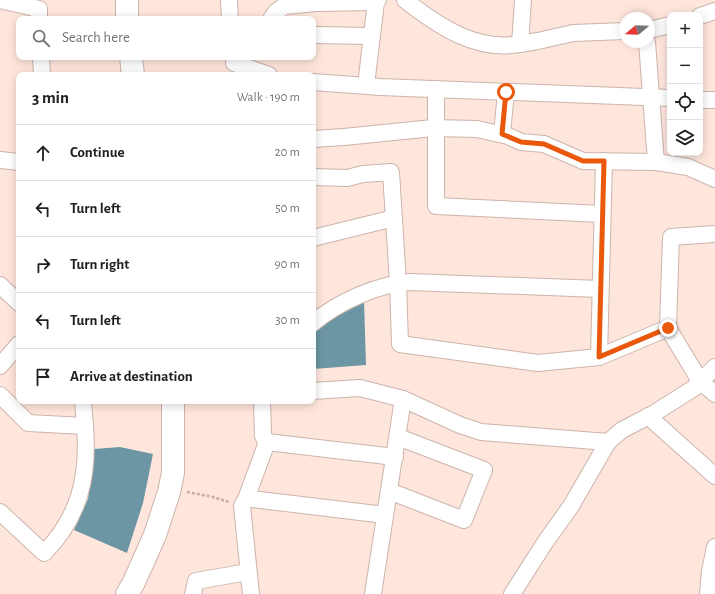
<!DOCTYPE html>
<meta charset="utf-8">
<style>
:root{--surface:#fff;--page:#f6f6f6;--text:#202124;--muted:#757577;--line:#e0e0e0}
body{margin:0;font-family:"Alegreya Sans",sans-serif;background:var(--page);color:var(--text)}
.controls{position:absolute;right:12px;top:12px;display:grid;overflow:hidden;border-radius:8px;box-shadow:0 2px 10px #0003}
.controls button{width:36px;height:36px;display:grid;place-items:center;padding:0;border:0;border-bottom:1px solid var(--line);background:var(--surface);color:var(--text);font:20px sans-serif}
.compass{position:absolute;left:619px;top:12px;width:36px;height:36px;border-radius:50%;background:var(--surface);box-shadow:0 2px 10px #0003;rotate:251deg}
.stop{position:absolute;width:12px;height:12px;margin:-9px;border:3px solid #ea580c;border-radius:50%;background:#fff}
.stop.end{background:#ea580c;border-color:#fff;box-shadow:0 1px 4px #0008}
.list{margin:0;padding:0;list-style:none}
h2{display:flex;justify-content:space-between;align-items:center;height:52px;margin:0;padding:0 16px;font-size:17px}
h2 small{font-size:13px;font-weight:400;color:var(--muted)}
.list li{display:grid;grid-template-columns:26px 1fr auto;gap:12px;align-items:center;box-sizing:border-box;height:56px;padding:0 16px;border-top:1px solid var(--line)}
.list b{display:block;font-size:15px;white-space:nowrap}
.list em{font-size:13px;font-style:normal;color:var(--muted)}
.icon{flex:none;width:22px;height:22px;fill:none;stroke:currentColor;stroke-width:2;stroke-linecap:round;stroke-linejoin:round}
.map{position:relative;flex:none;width:715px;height:594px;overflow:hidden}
.search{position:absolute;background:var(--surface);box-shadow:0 2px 10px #0003;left:16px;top:16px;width:300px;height:44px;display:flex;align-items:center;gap:10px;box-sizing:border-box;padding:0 14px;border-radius:8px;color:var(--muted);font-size:15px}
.panel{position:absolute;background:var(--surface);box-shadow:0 2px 10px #0003;left:16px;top:72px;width:300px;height:332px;border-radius:8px}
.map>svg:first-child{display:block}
.water{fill:#6d96a4}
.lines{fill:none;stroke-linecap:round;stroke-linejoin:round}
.street-casing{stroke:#cbb4ab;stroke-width:18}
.secondary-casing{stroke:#cbb4ab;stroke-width:24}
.path{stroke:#c3afa8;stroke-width:2.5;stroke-dasharray:3 2;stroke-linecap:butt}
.street{stroke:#fff;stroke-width:16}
.secondary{stroke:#fff;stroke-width:22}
.route{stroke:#ea580c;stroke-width:5}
</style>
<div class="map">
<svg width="715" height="594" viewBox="0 0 715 594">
<rect width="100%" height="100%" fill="#ffe6dd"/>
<g class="water">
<path d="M364,301l2,64 -53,4v-38l24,-19z"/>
<path d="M120,447l33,7 -10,49 -16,50 -53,-23 14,-31 6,-50z"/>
</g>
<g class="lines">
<defs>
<g id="street">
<path d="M0,0l39,9v10"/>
<path d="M229,0l1,19"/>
<path d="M405,0c33,26 71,52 115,44"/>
<path d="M523,0l-3,44 18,-3 35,-8 52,-2"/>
<path d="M700,16l15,-5"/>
<path d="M271,19l5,-7 8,-6 32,-3 60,-1"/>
<path d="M649,30l21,-5"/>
<path d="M313,35l59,1"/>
<path d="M647,42l9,120"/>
<path d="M41,57l1,18"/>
<path d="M234,63l35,12"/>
<path d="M313,82l67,5 290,11"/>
<path d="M366,85l10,-83 2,-2"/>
<path d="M436,89v117l166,8"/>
<path d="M700,100h15"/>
<path d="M502,134l4,-42"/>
<path d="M313,139l31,-2 89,-9 44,1 31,7 13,6 23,2 39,17 73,1 32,5 27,12"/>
<path d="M0,160l19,2"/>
<path d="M313,177l34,1 16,-4 28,-2 7,111 2,61 138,19 61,-6 69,-29"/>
<path d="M715,234l-44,3 -3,91 32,53 15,13"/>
<path d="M313,238l81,-20"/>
<path d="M0,285l19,18"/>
<path d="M313,323c25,-21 65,-39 97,-41l190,7"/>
<path d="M599,357l5,-196"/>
<path d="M0,366l19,-22"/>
<path d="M313,391l47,-3 43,11 57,26 21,7 127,10 14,-12 31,-16 41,-26 21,-21"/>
<path d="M0,395l28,28 57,3 -2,-25"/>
<path d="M262,401l1,35 4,6"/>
<path d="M648,416l67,60"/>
<path d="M389,491l75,29 20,-50 -86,-33"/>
<path d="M246,499l21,-57 128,15"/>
<path d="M0,512l44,41c36,-36 45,-78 41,-127"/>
<path d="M193,594l3,-13 52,-9"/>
<path d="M251,594l-9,-88 4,-7h6l133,16"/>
<path d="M373,594l30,-195"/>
<path d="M512,594l34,-53 25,-35 37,-64"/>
<path d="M708,594l2,-23 5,-24"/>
</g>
<g id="secondary">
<path d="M127,0v19"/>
<path d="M131,57l2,18"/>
<path d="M127,594l7,-12 21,-47 14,-43 4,-19v-72"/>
</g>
</defs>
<use href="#street" class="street-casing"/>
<use href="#secondary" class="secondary-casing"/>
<path class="path" d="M187,492l26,5 16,5"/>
<use href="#street" class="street"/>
<use href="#secondary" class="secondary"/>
</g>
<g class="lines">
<path class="route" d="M506,92l-4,42 19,8 23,2 39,17h21l-5,196 69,-29"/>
</g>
</svg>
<div class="controls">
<button>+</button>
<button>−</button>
<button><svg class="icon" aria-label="locate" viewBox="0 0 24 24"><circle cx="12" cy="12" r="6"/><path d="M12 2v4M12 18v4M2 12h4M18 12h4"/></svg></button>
<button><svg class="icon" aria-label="layers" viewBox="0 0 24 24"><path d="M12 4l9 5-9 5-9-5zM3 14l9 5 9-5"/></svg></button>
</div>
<svg class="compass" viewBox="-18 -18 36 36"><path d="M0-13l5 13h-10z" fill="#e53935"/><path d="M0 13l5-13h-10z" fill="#757577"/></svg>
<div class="stop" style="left:506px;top:92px"></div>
<div class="stop end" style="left:668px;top:328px"></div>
<div class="search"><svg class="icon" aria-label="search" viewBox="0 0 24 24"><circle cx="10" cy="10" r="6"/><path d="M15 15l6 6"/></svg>Search here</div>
<section class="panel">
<h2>3 min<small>Walk · 190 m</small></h2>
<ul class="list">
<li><svg class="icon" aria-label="ahead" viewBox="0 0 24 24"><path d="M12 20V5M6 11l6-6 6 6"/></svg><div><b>Continue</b></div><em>20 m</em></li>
<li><svg class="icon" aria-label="left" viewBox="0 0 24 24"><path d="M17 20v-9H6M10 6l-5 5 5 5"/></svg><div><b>Turn left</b></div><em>50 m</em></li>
<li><svg class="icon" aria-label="right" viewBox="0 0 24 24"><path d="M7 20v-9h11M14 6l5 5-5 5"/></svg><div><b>Turn right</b></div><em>90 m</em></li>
<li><svg class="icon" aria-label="left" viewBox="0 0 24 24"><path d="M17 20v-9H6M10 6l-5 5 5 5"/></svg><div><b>Turn left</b></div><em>30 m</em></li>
<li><svg class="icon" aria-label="arrive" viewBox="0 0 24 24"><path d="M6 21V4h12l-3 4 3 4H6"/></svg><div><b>Arrive at destination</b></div></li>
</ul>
</section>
</div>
